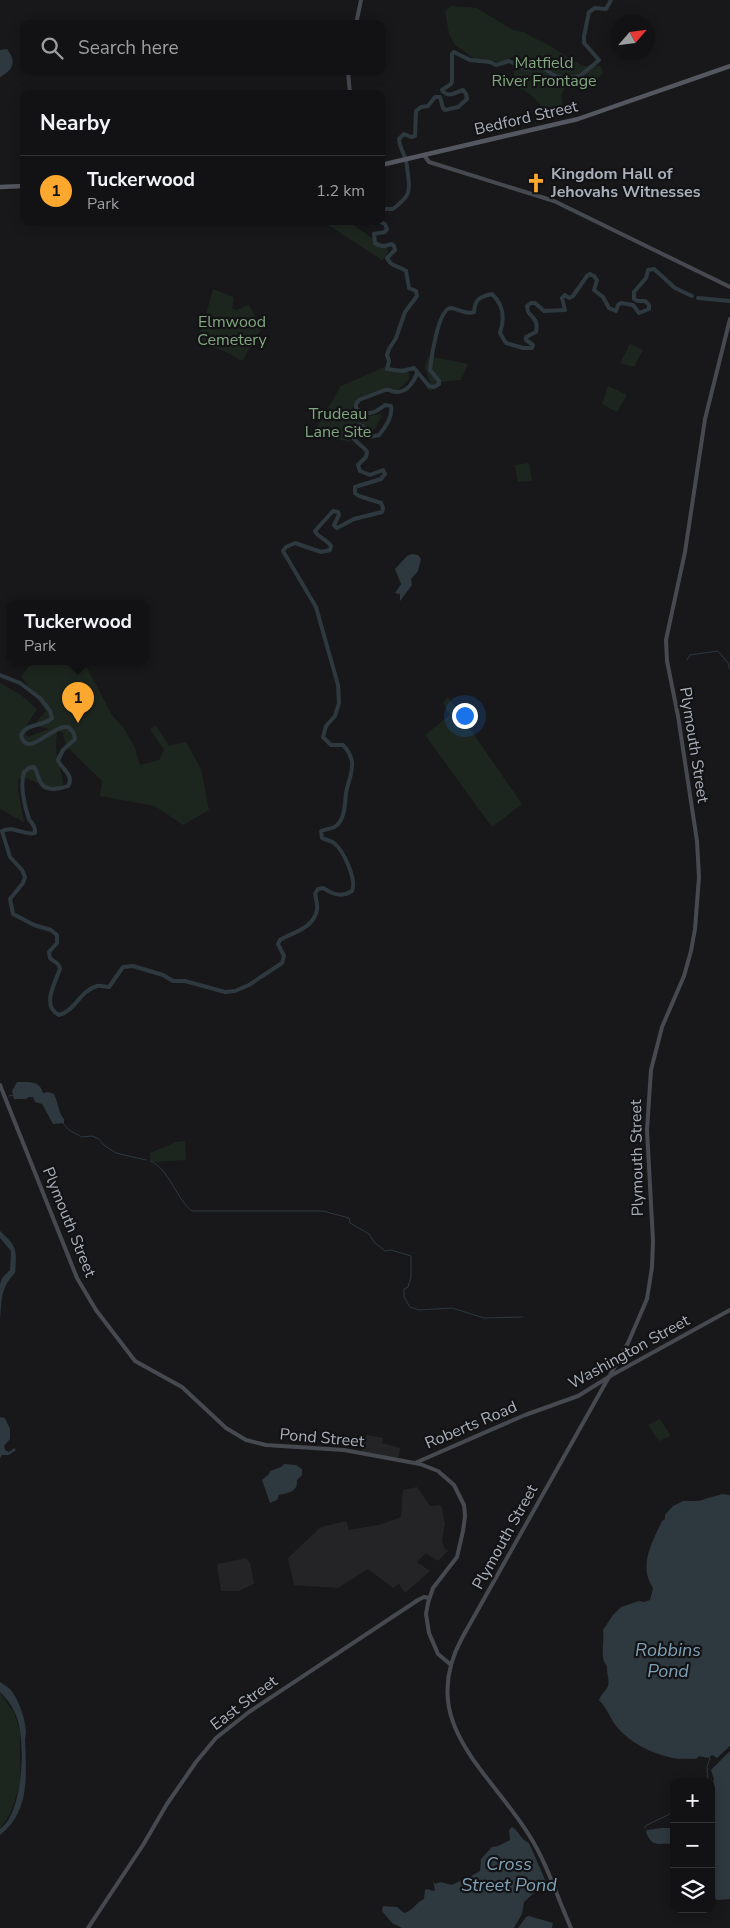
<!DOCTYPE html>
<meta charset="utf-8">
<style>
:root{--surface:#121214;--page:#1b1b1d;--text:#f1f3f6;--muted:#9c9ea0;--line:#313234;--accent:#fca72e}
body{margin:0;font-family:"Nunito Sans",sans-serif;background:var(--page);color:var(--text)}
.controls{position:absolute;right:15px;bottom:15px;display:grid;overflow:hidden;border-radius:10px;box-shadow:0 2px 12px #0003}
.controls button{width:45px;height:45px;display:grid;place-items:center;padding:0;border:0;border-bottom:1px solid var(--line);background:var(--surface);color:var(--text);font:25px sans-serif}
.compass{position:absolute;left:610px;top:15px;width:45px;height:45px;border-radius:50%;background:var(--surface);box-shadow:0 2px 12px #0003;rotate:62deg}
.you{position:absolute;left:464px;top:715px;width:18px;height:18px;margin:-12px;border:4px solid #fff;border-radius:50%;background:#1a73e8;box-shadow:0 0 0 8px #1a73e833}
.badge{display:grid;place-items:center;width:32px;height:32px;border-radius:50%;background:var(--accent);color:#111;font-size:16px;font-weight:700}
.pin{position:absolute;translate:-50% -41px;filter:drop-shadow(0 1px 2px #0008)}
.pin::after{content:'';position:absolute;top:26px;width:18px;height:15px;background:inherit;clip-path:polygon(0 0,100% 0,50% 100%)}
.popup{position:absolute;left:7px;top:600px;width:142px;height:65px;box-sizing:border-box;display:grid;place-content:center;border-radius:10px;background:var(--surface);filter:drop-shadow(0 1px 4px #0005);font-size:16px;white-space:nowrap;color:var(--muted)}
.popup b{font-size:19px;color:var(--text)}
.popup::after{content:'';position:absolute;left:50%;top:100%;margin-left:-10px;border:10px solid transparent;border-top-color:var(--surface)}
.list{margin:0;padding:0;list-style:none}
h2{display:flex;justify-content:space-between;align-items:center;height:65px;margin:0;padding:0 20px;font-size:21px}
h2 small{font-size:16px;font-weight:400;color:var(--muted)}
.list li{display:grid;grid-template-columns:32px 1fr auto;gap:15px;align-items:center;box-sizing:border-box;height:70px;padding:0 20px;border-top:1px solid var(--line)}
.list b{display:block;font-size:19px;white-space:nowrap}
.list p{margin:0;font-size:16px;white-space:nowrap;color:var(--muted)}
.list em{font-size:16px;font-style:normal;color:var(--muted)}
.icon{flex:none;width:28px;height:28px;fill:none;stroke:currentColor;stroke-width:2;stroke-linecap:round;stroke-linejoin:round}
.map{position:relative;flex:none;width:730px;height:1928px;overflow:hidden}
.search{position:absolute;background:var(--surface);box-shadow:0 2px 12px #0003;left:20px;top:20px;width:365px;height:55px;display:flex;align-items:center;gap:12px;box-sizing:border-box;padding:0 18px;border-radius:10px;color:var(--muted);font-size:19px}
.panel{position:absolute;background:var(--surface);box-shadow:0 2px 12px #0003;left:20px;top:90px;width:365px;height:135px;border-radius:10px}
.map>svg:first-child{display:block}
.built{fill:#242427}
.green{fill:#1d261e}
.water{fill:#2d383f}
.lines{fill:none;stroke-linecap:round;stroke-linejoin:round}
.stream{stroke:#2d383f;stroke-width:1}
.river{stroke:#2d383f;stroke-width:4}
.secondary{stroke:#464950;stroke-width:4}
.primary{stroke:#54575f;stroke-width:4.5}
.labels{text-anchor:middle;dominant-baseline:central;stroke-width:4.5;stroke-linejoin:round;paint-order:stroke}
.park-label{font-size:16px;fill:#80a77f;stroke:#131315}
.street-label{font-size:16px;fill:#a9b0bb;stroke:#131315}
.poi-label{font-size:16px;font-weight:bold;fill:#a9b0bb;stroke:#131315;text-anchor:start}
.water-label{font-size:18px;font-style:italic;fill:#7fa1b7;stroke:#131315}
</style>
<div class="map">
<svg width="730" height="1928" viewBox="0 0 730 1928">
<rect width="100%" height="100%" fill="#18181a"/>
<g class="built">
<path d="M367,1435l16,3 -1,5 18,5 -2,10 -37,-6 2,-7 -3,-3z"/>
<path d="M417,1487l13,19 11,-1 4,19 -3,16 2,8 4,3 -10,10 -12,-8 -9,9 13,9 -25,22 -6,-9 -6,4 -25,-19 -30,19 -44,-3 -6,-27 33,-31 25,-6 3,9 30,-5 22,-8 2,-27z"/>
<path d="M246,1558l4,5 4,21 -15,7h-18l-4,-27z"/>
</g>
<g class="green">
<path d="M451,6l26,2 36,22 10,2 27,14 33,20h18l2,7c-12,14 -20,11 -37,14l-5,8 2,12c-19,10 -22,-5 -35,-14 -6,-5 -12,-4 -16,-12l5,-23 -2,-2 -14,6 -26,-3 -20,-14 -6,-11 -4,-23z"/>
<path d="M322,221h26l28,20 11,4 1,7 -6,8z"/>
<path d="M213,289l21,8 -2,12 5,1 11,-5c7,6 6,17 14,23l-20,33c-6,-3 -12,-7 -18,-10 -10,-4 -21,-5 -25,-18l4,-7z"/>
<path d="M630,344l13,6 -9,17 -14,-4z"/>
<path d="M428,356l40,8 -7,16 -23,2 -7,9 -5,-3 4,-5 -5,-16z"/>
<path d="M387,366l3,4 13,-2 6,5v6l-12,12 -25,3 -15,7 -6,9c7,10 18,6 28,4l3,2 -9,16 -6,1 -10,-6 -3,1 -4,8 1,6 -39,-7 29,-49z"/>
<path d="M608,386l19,9 -10,17 -15,-8z"/>
<path d="M529,463l3,18 -14,1 -3,-17z"/>
<path d="M33,662h51l28,53 13,15 10,18 5,17 19,-5 5,-10 -14,-21 6,-3 13,20 17,-4 15,27 8,41 -26,15 -28,-19 -55,-10 2,-15 -36,-35 -3,-13 -7,-4c2,7 -1,12 0,19 0,14 8,27 7,41 -17,5 -26,-10 -42,-12l-3,2v11l6,32 -24,-13v-126l21,12 16,14 -14,22 5,6 21,-8 -13,-3 1,-5 9,-10 -25,-35z"/>
<path d="M448,697l74,107 -30,23 -67,-92 25,-20 -7,-12z"/>
<path d="M185,1141l1,19 -36,2v-9l26,-11z"/>
<path d="M660,1419l11,17 -12,5 -11,-16z"/>
<path d="M0,1693l14,20 6,18v54l-10,29 -10,15z"/>
</g>
<g class="water">
<path d="M7,49c10,13 6,21 -7,28v-27z"/>
<path d="M412,554l6,1 3,4 -3,12 -7,8 1,6 -12,16v-7l-5,-1 6,-9 -6,-15 12,-13z"/>
<path d="M17,1082c11,0 23,-2 26,11l5,-1 6,2c4,8 5,20 10,25v4l-11,1 -11,-20 -7,-2 -2,-5h-4l-3,2h-12l-2,-8z"/>
<path d="M0,1231c17,15 17,19 15,42 -15,15 -13,28 -15,47v-36l2,-6 8,-8 1,-19 -11,-13z"/>
<path d="M0,1417l5,1 5,11v10l-6,7 1,4 4,2 5,-4 2,2 -7,5h-7l-2,3z"/>
<path d="M284,1464l12,1 6,4v6l-5,5c1,12 -9,13 -18,15l-2,5 -7,3 -8,-23 7,-6 1,-3 11,-4z"/>
<path d="M722,1494l8,1v251l-13,12 -5,-3 -4,3 -9,-2 -3,3c-9,-1 -18,1 -27,-2 -20,-5 -39,-14 -53,-31 -6,-8 -9,-18 -17,-26 2,-6 7,-9 9,-14 2,-6 -2,-13 -1,-20 -8,-9 -2,-24 -4,-36l10,-15 8,-8 18,-6 5,1 6,-2 3,-12c-15,-23 -1,-45 9,-67l3,-2v-4l8,-9 10,-5h15z"/>
<path d="M0,1682c3,2 7,4 10,7 9,10 19,38 15,50 1,34 6,72 -25,96v-6c23,-15 26,-87 17,-111 -4,-11 -9,-18 -17,-26z"/>
<path d="M730,1751v148l-13,1 -5,-4 -1,-5v-104l3,-8 -3,-9z"/>
<path d="M512,1827c7,4 9,13 17,16l17,39 -3,6 -8,4 -11,10 -2,12 -8,14h-112l-10,-5 -10,-12 1,-5 14,1 7,6c9,-2 11,-10 20,-14l1,-9 2,-1 7,2 1,-1 -2,-9 2,3 5,-2 12,3 10,-5h6l3,-4 9,-5 1,-12 11,-12 6,-1 12,-6 -1,-10z"/>
<path d="M661,1828h13v16c-16,-1 -22,4 -28,-12l1,-2z"/>
<path d="M529,1916l24,7 -1,5h-34l8,-11z"/>
</g>
<g class="lines">
<g class="stream">
<path d="M687,660l3,-5 28,-4 10,12 2,7"/>
<path d="M9,1096l5,-1"/>
<path d="M62,1122l7,8 13,7 10,-1 7,3 6,7 11,7 30,7"/>
<path d="M150,1161c18,6 27,39 42,50h131l26,7 1,5 19,11 5,8 11,9 6,-1 20,6v21l-3,10 -4,2v8l6,10 9,3 33,-2 32,10 39,-1"/>
<path d="M708,1782l-1,-15 3,-9 -2,-3"/>
<path d="M645,1828v-2l29,-14"/>
</g>
<g class="river">
<path d="M381,209h12c15,-12 18,-15 15,-34 -1,-7 -1,-14 -4,-20 -2,-6 -5,-9 -5,-16l5,-5 7,3 4,-1 1,-25 5,-4 7,-1 7,-9h5l3,11 2,2 13,-3 9,-8 -1,-5 -3,-4c-7,2 -15,9 -21,0l9,-6 1,-3v-27l2,-2 16,8 20,2 6,3 13,-4 17,8 16,-2 11,8 13,4 14,-3 19,-16 -15,-17v-7l5,-24 6,-4 11,1 5,-9"/>
<path d="M377,221l8,3 2,5 -2,3 -11,2 1,9c7,5 9,3 17,1l2,2 1,4 -8,8c4,9 12,8 19,13l3,17 7,3 1,5 -12,16 -9,26 -7,11 -2,6 2,6 -2,8 15,2 12,-3 15,18 5,1 5,-3v-3l-9,-11c1,-10 8,-62 21,-62 9,1 14,7 23,4 1,-13 5,-15 18,-18 12,11 13,24 8,39l6,10 17,5h9l1,-3 -7,-5v-3l10,-5c2,-11 -1,-12 -8,-20l-1,-6 4,-3h4l9,8 21,-1 -3,-12 3,-3 4,3 4,-2 14,-20 3,-2 4,2 3,4 -3,10 9,7 6,11 7,3 2,-6 3,-2 12,2 6,8 10,-4v-4l-4,-4h-7l-4,-2v-7l12,-14 2,-8 6,-1 21,19 17,8"/>
<path d="M698,298l32,3"/>
<path d="M0,675l20,8 21,16 9,12 2,7c-9,9 -24,4 -31,17 7,32 47,-34 54,4l-12,11 -5,10c3,9 17,15 10,26 -8,3 -22,6 -27,-3 -4,-6 -3,-11 -7,-16l-5,1 -5,4c-4,13 0,33 5,47 3,5 7,7 6,14 -11,3 -21,-8 -33,-2l8,26 12,13 3,7 -2,6 -13,16 3,15"/>
<path d="M15,915l19,10 17,5 6,5v8l-8,9 1,6c5,5 9,4 10,11 -5,14 -19,37 -1,46 16,-4 21,-24 38,-29 4,-1 7,1 12,1l14,-20 10,-1 30,9 10,6h12l40,11 10,-1 14,-6 33,-22 2,-7 -6,-12 2,-4c13,-8 33,-11 37,-30 1,-5 -1,-11 -2,-16l3,-5 5,-1c10,6 18,10 29,3 5,-12 -9,-41 -18,-48 -4,-3 -8,-3 -12,-5l-1,-7c5,-2 11,-2 15,-5 9,-7 9,-23 10,-33 2,-11 7,-20 6,-31 -1,-6 -5,-13 -9,-17h-12l-8,-8 3,-11 9,-10 4,-13 -1,-18 -22,-78 -33,-56 3,-4 9,-4 26,9 9,-2 1,-4c-4,-7 -13,-8 -16,-15l18,-20 5,1 1,3 -5,10 3,3 17,-9 28,-7 1,-4 -2,-5 -22,-7 -4,-3v-6l26,-8 4,-5 -2,-4 -13,5 -10,-4 -2,-6 8,-8 1,-5c-5,-9 -25,-14 -7,-27l2,1 8,11 9,-2c6,-7 14,-19 12,-29l-6,-1c-10,8 -18,12 -29,3v-4l3,-4 26,-10c5,-1 7,2 12,2 10,0 17,-10 20,-19"/>
</g>
<g class="secondary">
<path d="M356,24l5,-24"/>
<path d="M348,71l2,23"/>
<path d="M424,155l5,7 125,39 176,86"/>
<path d="M0,1085l77,193 19,32 39,51 47,26 44,41 20,12 20,5 78,5 76,14 18,7 16,14 10,20 1,11 -2,15 -6,26 -24,31 -5,15 -2,11 3,19 9,21 12,10"/>
<path d="M415,1463l110,-48 53,-19 34,-21 118,-65"/>
<path d="M88,1928l55,-83 24,-41 29,-42 20,-24 33,-26 169,-112 6,-3 5,1"/>
<path d="M571,1928c-14,-31 -24,-65 -42,-93 -40,-65 -113,-112 -67,-197l166,-295 19,-44 5,-32 1,-26 -6,-111 4,-60 11,-43 22,-51 7,-25 4,-22 4,-52 -2,-36 -19,-125 -11,-55 -1,-21 19,-88 20,-133 25,-100"/>
</g>
<g class="primary">
<path d="M381,165l197,-46 152,-53"/>
<path d="M0,187l24,-1"/>
</g>
</g>
<defs>
<symbol id="church-bare" viewBox="-9 -9 18 18"><path d="M-1.2-6h2.4v3.5h3.3v2.4h-3.3V6h-2.4V-.1h-3.3v-2.4h3.3Z" fill="#fca72e" stroke="#131315" stroke-width="2.5" paint-order="stroke"/></symbol>
</defs>
<g fill-rule="evenodd">
<use href="#church-bare" x="522" y="169" width="28" height="28"/>
</g>
<g class="labels">
<g class="park-label">
<text x="544" y="63">Matfield<tspan x="544" dy="18">River Frontage</tspan></text>
<text x="232" y="322">Elmwood<tspan x="232" dy="18">Cemetery</tspan></text>
<text x="338" y="414">Trudeau<tspan x="338" dy="18">Lane Site</tspan></text>
</g>
<g class="street-label">
<text transform="translate(526 118) rotate(-13)">Bedford Street</text>
<text transform="translate(694 745) rotate(81)">Plymouth Street</text>
<text transform="translate(637 1158) rotate(-91)">Plymouth Street</text>
<text transform="translate(69 1222) rotate(68)">Plymouth Street</text>
<text transform="translate(629 1352) rotate(-29)">Washington Street</text>
<text transform="translate(471 1425) rotate(-23)">Roberts Road</text>
<text transform="translate(322 1438) rotate(5)">Pond Street</text>
<text transform="translate(505 1537) rotate(-61)">Plymouth Street</text>
<text transform="translate(244 1703) rotate(-37)">East Street</text>
</g>
<g class="poi-label">
<text x="551" y="174">Kingdom Hall of<tspan x="551" dy="18">Jehovahs Witnesses</tspan></text>
</g>
<g class="water-label">
<text x="668" y="1650">Robbins<tspan x="668" dy="21">Pond</tspan></text>
<text x="509" y="1864">Cross<tspan x="509" dy="21">Street Pond</tspan></text>
</g>
</g>
</svg>
<div class="controls">
<button>+</button>
<button>−</button>
<button><svg class="icon" aria-label="layers" viewBox="0 0 24 24"><path d="M12 4l9 5-9 5-9-5zM3 14l9 5 9-5"/></svg></button>
</div>
<svg class="compass" viewBox="-18 -18 36 36"><path d="M0-13l5 13h-10z" fill="#e53935"/><path d="M0 13l5-13h-10z" fill="#9c9ea0"/></svg>
<div class="you"></div>
<div class="pin badge" style="left:78px;top:723px">1</div>
<div class="popup"><b>Tuckerwood</b>Park</div>
<div class="search"><svg class="icon" aria-label="search" viewBox="0 0 24 24"><circle cx="10" cy="10" r="6"/><path d="M15 15l6 6"/></svg>Search here</div>
<section class="panel">
<h2>Nearby<small></small></h2>
<ul class="list">
<li><span class="badge">1</span><div><b>Tuckerwood</b><p>Park</p></div><em>1.2 km</em></li>
</ul>
</section>
</div>
